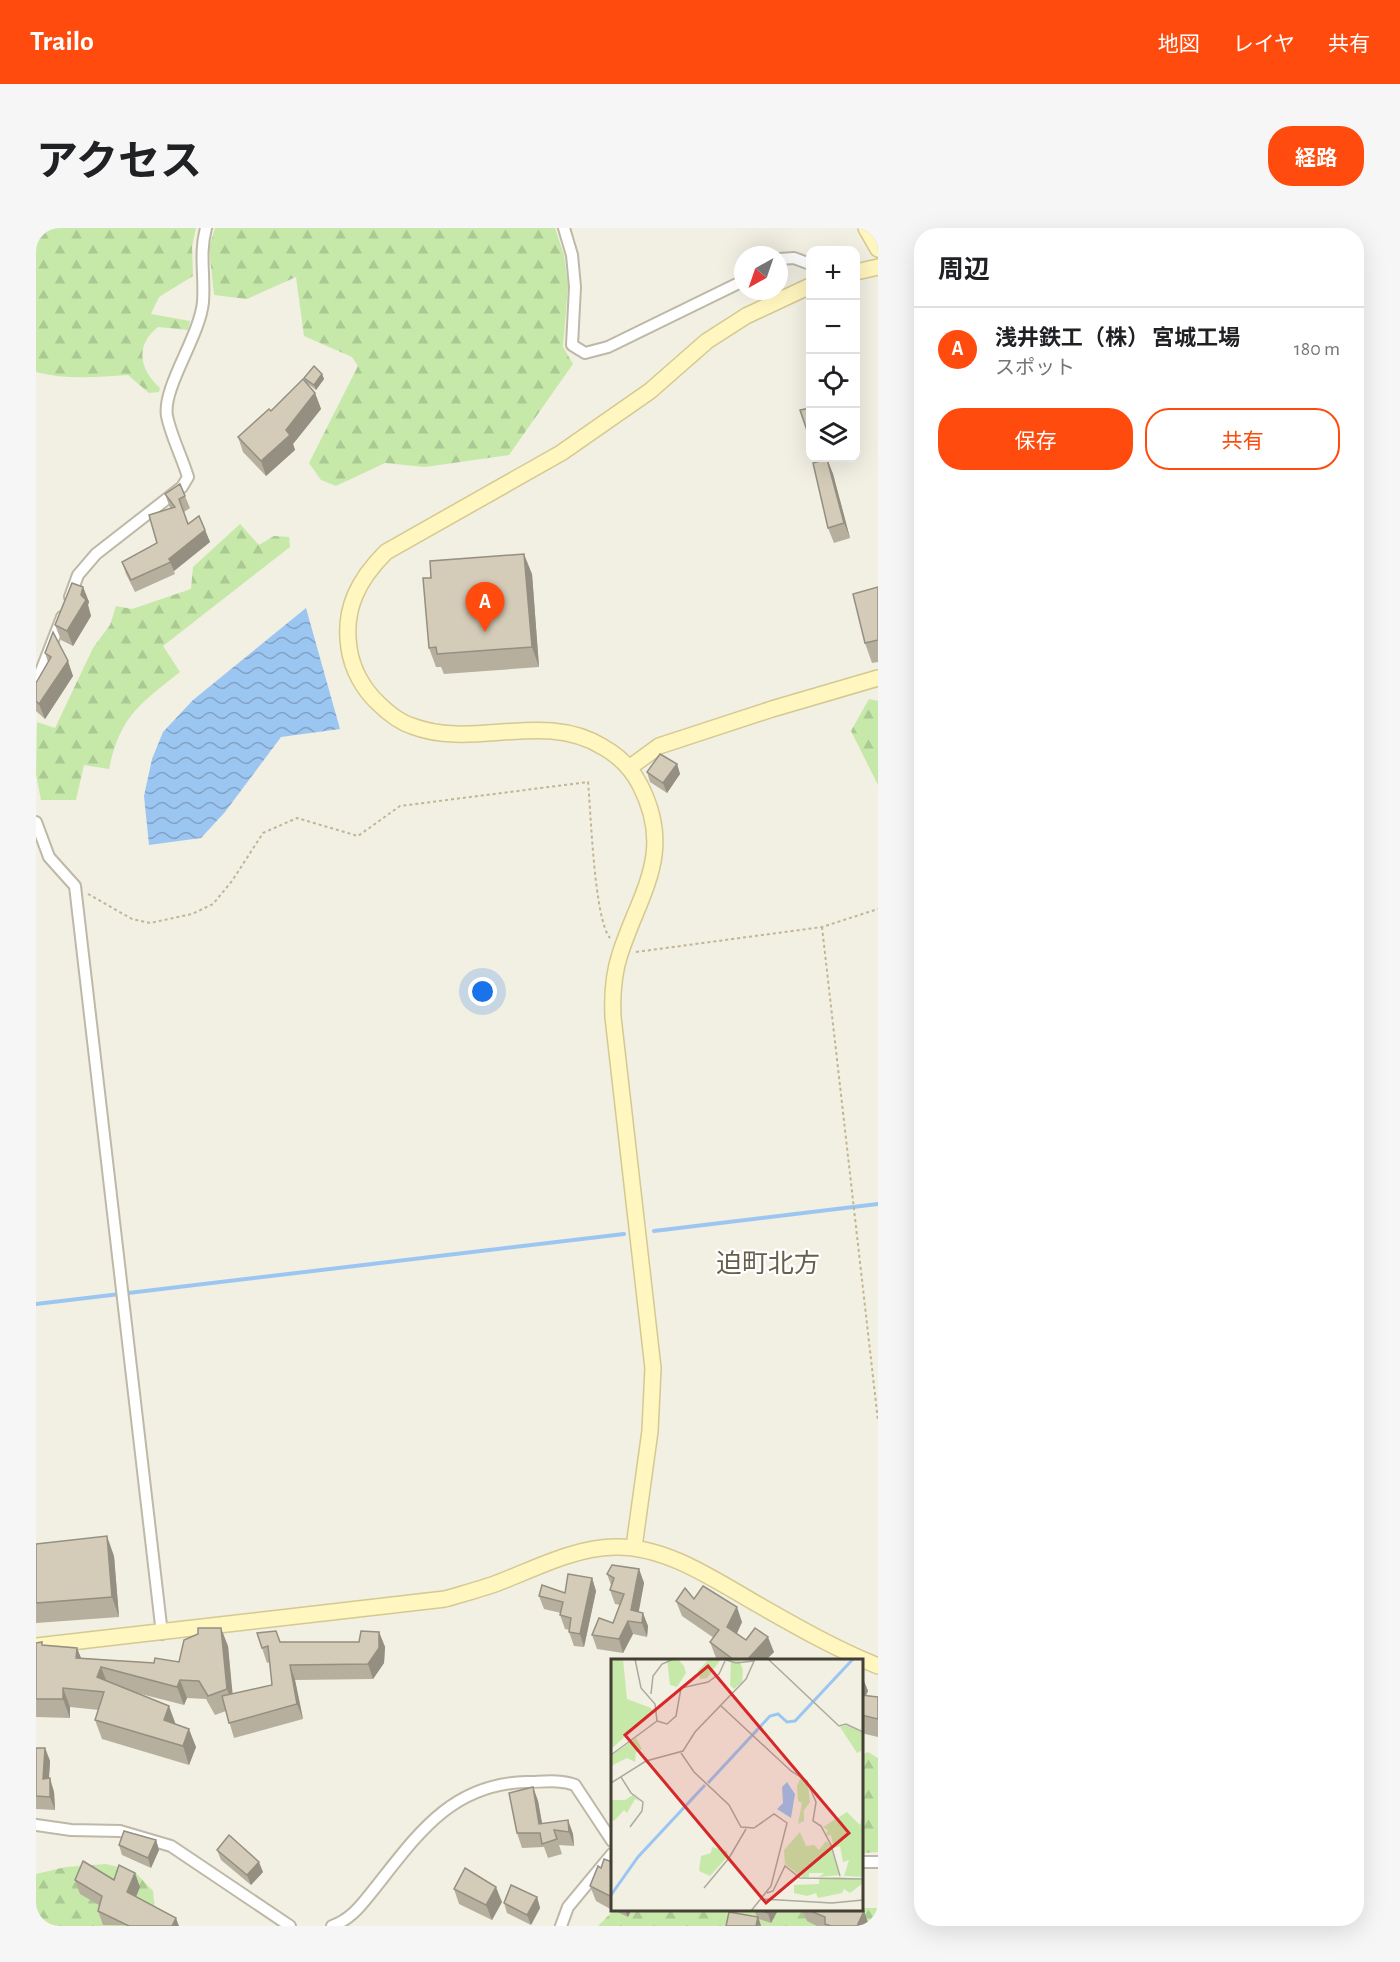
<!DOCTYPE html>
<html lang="ja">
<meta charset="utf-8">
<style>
:root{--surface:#fff;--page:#f6f6f6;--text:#202124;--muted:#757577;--line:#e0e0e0;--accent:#ff4b0d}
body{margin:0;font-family:"Alegreya Sans","Noto Sans JP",sans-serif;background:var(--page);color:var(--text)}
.controls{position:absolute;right:18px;top:18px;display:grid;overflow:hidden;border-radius:12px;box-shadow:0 6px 24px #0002}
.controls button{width:54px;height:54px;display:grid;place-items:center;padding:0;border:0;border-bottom:2px solid var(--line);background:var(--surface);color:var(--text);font:30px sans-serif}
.compass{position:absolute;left:698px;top:18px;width:54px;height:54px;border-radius:50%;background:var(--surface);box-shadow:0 6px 24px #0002;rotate:220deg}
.you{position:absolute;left:447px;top:764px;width:21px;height:21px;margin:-15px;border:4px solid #fff;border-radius:50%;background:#1a73e8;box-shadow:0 0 0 9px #1a73e833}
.badge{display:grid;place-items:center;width:39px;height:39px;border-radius:50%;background:var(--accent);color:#fff;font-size:20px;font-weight:700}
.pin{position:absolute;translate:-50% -50px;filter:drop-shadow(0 2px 3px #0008)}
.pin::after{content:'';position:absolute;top:32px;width:21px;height:18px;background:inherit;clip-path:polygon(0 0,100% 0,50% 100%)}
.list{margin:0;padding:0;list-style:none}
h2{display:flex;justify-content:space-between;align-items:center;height:78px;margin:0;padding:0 24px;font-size:26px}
h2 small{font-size:20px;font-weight:400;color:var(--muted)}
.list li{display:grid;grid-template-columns:39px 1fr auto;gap:18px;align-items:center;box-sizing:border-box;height:84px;padding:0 24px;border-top:2px solid var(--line)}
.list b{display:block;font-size:22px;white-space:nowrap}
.list p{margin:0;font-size:20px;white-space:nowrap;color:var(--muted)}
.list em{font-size:20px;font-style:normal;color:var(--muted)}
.actions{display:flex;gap:12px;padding:18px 24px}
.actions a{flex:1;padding:14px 0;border:2px solid var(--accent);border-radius:24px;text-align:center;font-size:21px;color:var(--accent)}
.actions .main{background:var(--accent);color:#fff}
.icon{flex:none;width:33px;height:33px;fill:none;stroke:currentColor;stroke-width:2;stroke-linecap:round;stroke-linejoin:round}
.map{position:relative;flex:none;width:842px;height:1698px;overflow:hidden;border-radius:24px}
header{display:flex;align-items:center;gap:36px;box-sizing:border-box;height:84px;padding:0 30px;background:var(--accent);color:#fff}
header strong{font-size:28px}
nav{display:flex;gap:33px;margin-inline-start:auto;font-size:21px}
.intro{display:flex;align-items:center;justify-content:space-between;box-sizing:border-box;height:144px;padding:0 36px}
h1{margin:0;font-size:42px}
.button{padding:15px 27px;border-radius:24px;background:var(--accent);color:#fff;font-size:21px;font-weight:700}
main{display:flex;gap:36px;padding:0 36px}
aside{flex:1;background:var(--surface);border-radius:24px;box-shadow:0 6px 24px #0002}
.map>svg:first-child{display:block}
.forest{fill:url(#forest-firs)}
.water{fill:url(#water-waves)}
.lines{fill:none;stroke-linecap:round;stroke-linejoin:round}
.stream{stroke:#9cc6f2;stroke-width:4}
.street-casing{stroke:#beb8a6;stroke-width:14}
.secondary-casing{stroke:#d4c991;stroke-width:18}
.path{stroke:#c0b696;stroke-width:2;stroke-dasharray:3 3;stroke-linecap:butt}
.street{stroke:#fff;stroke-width:10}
.secondary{stroke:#fff6c0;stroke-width:15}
.wall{fill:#b6af9e}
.shaded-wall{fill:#948f81}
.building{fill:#d4ccb8;stroke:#948f81;stroke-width:1.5}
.labels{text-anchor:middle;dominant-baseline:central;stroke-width:4.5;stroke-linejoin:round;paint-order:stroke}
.quarter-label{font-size:26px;fill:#675f4a;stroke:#fff}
.inset-river{fill:none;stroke:#9cc6f2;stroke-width:3}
.inset-road{fill:none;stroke:#aca99d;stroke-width:1.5}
.view{fill:#d62828;fill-opacity:0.15;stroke:#d62828;stroke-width:3}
.inset-edge{fill:none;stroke:#443f33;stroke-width:3}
</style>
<header>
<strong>Trailo</strong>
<nav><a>地図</a><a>レイヤ</a><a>共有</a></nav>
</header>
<div class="intro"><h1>アクセス</h1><a class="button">経路</a></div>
<main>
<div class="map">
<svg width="842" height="1698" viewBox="0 0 842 1698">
<defs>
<pattern id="forest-firs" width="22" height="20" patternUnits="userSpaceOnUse" patternTransform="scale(1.5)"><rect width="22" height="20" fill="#c6e9aa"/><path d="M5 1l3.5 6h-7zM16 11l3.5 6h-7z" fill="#abc993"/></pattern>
<pattern id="water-waves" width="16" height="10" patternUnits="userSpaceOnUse" patternTransform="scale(1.5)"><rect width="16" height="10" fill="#9cc6f2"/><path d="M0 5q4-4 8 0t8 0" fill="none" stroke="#81a2c5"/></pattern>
</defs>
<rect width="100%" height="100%" fill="#f2efe3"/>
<g class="forest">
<path d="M0,0h160l-4,19 1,29 -34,21 -8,17 39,7 -2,9 -30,-3c-24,19 -18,43 2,61l-1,4 -10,1 -21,-18c-31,2 -62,5 -92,-3z"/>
<path d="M179,0h340l9,27 4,31 -5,61 10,17 -64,91 -84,12 -40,-4 -49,23 -15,-6 -12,-17 49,-97 -6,-9 -48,-21 -8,-59 -49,22 -33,-4 -5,-47z"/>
<path d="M204,296l19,21 15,-9 15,1 1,10 -127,99 17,26c-40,32 -60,44 -71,97l-25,-4 -8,35h-35l-5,-26 1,-52 18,6 38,-80 17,-23 6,-19 16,3 59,-20 2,-22z"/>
<path d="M833,471l9,2v84l-27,-54z"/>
<path d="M832,1524l10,6v94l-16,1v-99z"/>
<path d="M70,1636l28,7 19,20 2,19 -11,16h-108v-52l30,-7z"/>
<path d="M826,1680h16v18h-280l16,-16z"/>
</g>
<path class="water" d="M270,380l34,121 -59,8 -56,75 -24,26 -52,7 -5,-49 8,-37 11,-27 30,-32z"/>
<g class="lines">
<g class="stream">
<path d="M618,1003l224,-27"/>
<path d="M0,1076l588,-70"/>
</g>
<defs>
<g id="street">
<path d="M528,0l8,27 3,32 -3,58 13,8 23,-6 135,-66"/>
<path d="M743,31l15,-1 16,6"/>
<path d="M34,369l8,-22 18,-21 86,-67 6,-10c-6,-20 -17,-41 -21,-61 -5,-28 33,-80 36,-114 2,-27 -4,-48 3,-74"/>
<path d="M0,456l26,-67"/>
<path d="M0,594l13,35 26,29 87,748"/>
<path d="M0,1597l35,5 49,1 51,15 119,80"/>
<path d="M826,1634h16"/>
<path d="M296,1698c20,-7 30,-22 43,-38 42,-53 76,-104 151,-106 16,0 34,-3 49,3l37,56"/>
<path d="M525,1698l7,-19 44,-53"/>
</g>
<g id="secondary">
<path d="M830,0l12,21"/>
<path d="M820,44l22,-5"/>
<path d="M593,540l30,-22 113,-37 106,-31"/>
<path d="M598,1319l16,-116 3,-63 -40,-351c-1,-22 0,-42 7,-63 20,-62 55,-101 20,-169 -8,-16 -21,-29 -37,-38 -60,-37 -129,3 -191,-21 -13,-4 -24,-13 -34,-23 -15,-14 -26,-34 -29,-55 -6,-40 10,-69 37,-96l175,-99 89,-62 57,-50 39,-25 64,-30"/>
<path d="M0,1418l409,-47c20,-6 41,-11 60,-19 35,-14 71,-32 109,-33 53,-2 105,36 150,61 37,21 74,42 114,58"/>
</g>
</defs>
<use href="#street" class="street-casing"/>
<use href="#secondary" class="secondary-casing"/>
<g class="path">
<path d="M52,666l44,25 18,4 42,-9 21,-10 19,-23 31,-48 34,-15 61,18 42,-30 188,-24c3,30 6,137 22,156"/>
<path d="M786,699l56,494"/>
<path d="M600,724l186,-25 56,-18"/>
</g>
<use href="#street" class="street"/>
<use href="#secondary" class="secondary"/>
</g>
<g class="wall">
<path d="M286,146l2,5 -8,11 -9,-7 8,10 6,16 -28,35 2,6 -29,26 -23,-24 -5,-15 68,-55 -2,-4z"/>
<path d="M791,231l6,15 17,64 -16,5 -6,-15z"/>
<path d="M129,266l20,2 5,12 -6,4 4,11 17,7 5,12 -36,29 1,3 -40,18 -9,-18 -4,-12 35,-19 13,-35z"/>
<path d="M496,346l7,93 -95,7 -3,-7h-5l-7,-19z"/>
<path d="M47,359l6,15 -1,3 3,11 -18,30 -12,-6 -6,-15z"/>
<path d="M842,359v75l-6,1 -7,-20z"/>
<path d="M17,404l20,44 -28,43 -9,-8v-28l12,-21 -3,-9z"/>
<path d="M641,536l3,10 -13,19 -17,-11 -3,-10z"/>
<path d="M0,1316l78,12 5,61 -83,6z"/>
<path d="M603,1341l5,14 -6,29 10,14 -1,11 -14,-3 -10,19 -26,-4 -5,-14 21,-12 7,-18 -5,-1 -5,-14 1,-5 -4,-11z"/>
<path d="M556,1350l4,13 -12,56 -10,-1 -5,-14 1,-2 -5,-1 -5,-14 1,-2 -17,-4 -5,-13 26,-3z"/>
<path d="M658,1371l48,23 -5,11 9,7 28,12 -8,8h-46l-4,-2 -6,-16 4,-4 -32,-22 -6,-15z"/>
<path d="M343,1404l6,15 -1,16 -11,16 -78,1 8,39 -69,19 -8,-27 -11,4 -9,-16 -19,-1 -3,7 -47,-12 38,31 21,23 -7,18 -87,-26 -7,-19 4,-10 -29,-3v11l-34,-1v-74l6,-1v3l35,3 4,10 73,5 25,-1 49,-16 4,48 40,-9 -2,-23 -3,1 -10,-30 23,9h79z"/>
<path d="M825,1446l7,17 -2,5 12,1v40l-17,-4z"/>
<path d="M0,1520h9l5,13 -1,18 5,13 1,18 -19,-1z"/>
<path d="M497,1559l5,14 4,23 26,-4 5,14 1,12 -15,-1 3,9 -14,4 -4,-11 -22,1 -5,-15z"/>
<path d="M120,1612l3,10 -8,18 -29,-13 -3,-10z"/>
<path d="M181,1622l46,22 -12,13 -30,-25z"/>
<path d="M576,1634v48l-16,-9 -6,-15 11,-18z"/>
<path d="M39,1652h39l26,7 -4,10 36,29 -69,-1 -5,-14 1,-6 -19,-11z"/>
<path d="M418,1661l48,13 -10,18 -33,-16z"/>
<path d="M501,1669l3,11 -9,17 -24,-12 -3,-10z"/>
<path d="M577,1682h18l-3,7z"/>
<path d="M718,1682h24l-7,13 -12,-4 2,7h-35l31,-9z"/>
<path d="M766,1682h57l5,1 5,15h-52l-10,-5z"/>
</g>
<g class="shaded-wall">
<path d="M286,146l2,5 -8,11 -2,-5z"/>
<path d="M279,165l6,16 -28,35 2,6 -29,26 -5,-15z"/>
<path d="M791,231l6,15 17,64 -6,-15z"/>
<path d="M169,302l5,12 -36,29 -5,-12z"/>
<path d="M488,326l8,20 7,93 -7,-20z"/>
<path d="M47,359l6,15 -1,3 3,11 -18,30 -6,-15z"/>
<path d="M32,433l5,15 -28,43 -6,-15z"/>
<path d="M641,536l3,10 -13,19 -4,-10z"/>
<path d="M71,1308l7,20 5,61 -7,-20z"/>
<path d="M603,1341l5,14 -7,39 -6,-12z"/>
<path d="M556,1350l4,13 -12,56 -4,-13z"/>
<path d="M701,1379l5,15 -9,20 -6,-15z"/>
<path d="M607,1385l5,13 -1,11 -5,-14z"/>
<path d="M592,1393l5,13 -10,19 -4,-14z"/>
<path d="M185,1400l7,18 6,62 -7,-19z"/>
<path d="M343,1404l6,15 -1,16 -11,16 -5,-15z"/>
<path d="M732,1409l6,15 -8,8h-19z"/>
<path d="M41,1420l7,18 -8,-8z"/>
<path d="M254,1437l5,15 8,39 -6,-15z"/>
<path d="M65,1439l7,18 -11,-8z"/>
<path d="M825,1446l7,17 -7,13z"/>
<path d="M144,1452l7,18 -3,7 -7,-18z"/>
<path d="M27,1460l7,19v11l-7,-19z"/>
<path d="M133,1478l7,19 -12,-5z"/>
<path d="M153,1501l7,18 -7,18 -6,-19z"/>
<path d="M9,1520l5,13 -2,31 -5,-13z"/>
<path d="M14,1550l4,14 1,18 -5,-13z"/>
<path d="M497,1559l5,14 7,38 -6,-15z"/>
<path d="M532,1592l5,14 1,12 -5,-14z"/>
<path d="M120,1612l3,10 -8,18 -3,-10z"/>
<path d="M223,1634l4,10 -12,13 -4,-10z"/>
<path d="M99,1645l5,14 -8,19 -5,-14z"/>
<path d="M460,1659l6,15 -10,18 -6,-15z"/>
<path d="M501,1669l3,11 -9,17 -4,-10z"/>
<path d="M589,1682h6l-3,7z"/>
<path d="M733,1682h9l-7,13 -3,-10z"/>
<path d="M828,1683l5,15h-12z"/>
<path d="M722,1689l3,9h-5z"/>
<path d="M140,1690l3,8h-7z"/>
</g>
<g class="building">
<path d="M278,138l8,8 -8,11 -10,-7z"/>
<path d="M267,151l12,14 -29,37 4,5 -29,26 -23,-24 31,-28 2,2z"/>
<path d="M774,180v31l-10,-29z"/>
<path d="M791,231l17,64 -16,5 -15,-65z"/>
<path d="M144,256l5,12 -6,3 9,25 11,-8 6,14 -36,29 2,3 -40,18 -9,-18 35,-19 -8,-28 26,-8 -10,-13z"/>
<path d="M488,326l8,93 -95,7 -1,-7 -7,1 -6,-70h8l-1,-17z"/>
<path d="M36,355l11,4 -2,8 5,5 -19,31 -12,-6z"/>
<path d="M842,359v53l-13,3 -12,-49z"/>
<path d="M17,404l15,29 -29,43 -3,-3v-18l15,-26 -6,-4z"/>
<path d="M624,526l17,10 -14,19 -16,-11z"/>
<path d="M71,1308l5,61 -76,6v-59z"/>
<path d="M576,1337l27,4 -8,41 12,3 -1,10 -14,-2 -9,18 -27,-4 7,-17 14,5 11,-29 -14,-4 4,-12 -7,-4z"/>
<path d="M532,1346l24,4 -12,56 -11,-2 2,-14 -11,-3 3,-13 -24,-6 3,-11 23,8z"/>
<path d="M667,1358l34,21 -10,20 19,13 9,-12 13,9 -21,23h-13l-24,-18 9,-12 -43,-29 9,-13 9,11z"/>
<path d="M162,1400h23l6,61 -19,7 -9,-15 -19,-1 -3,7 -76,-20 -4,10 72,29 -5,14 25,9 -6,17 -88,-26 9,-28 -41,-4v11h-27v-56l6,-1v3l35,3 -1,10 78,5 1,-5 24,4 5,-22 14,-6z"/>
<path d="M240,1403l4,11h79l2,-11 18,1v16l-11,16 -78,1 7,39 -68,19 -7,-27 50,-11 -4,-39 -6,2 -5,-15z"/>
<path d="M825,1467l17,2v22l-17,-4z"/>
<path d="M0,1520h9l-2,31 7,-1v19l-14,-1z"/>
<path d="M497,1559l6,37 29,-4 1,12 -15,-2 3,9 -15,5 -2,-11h-23l-8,-40z"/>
<path d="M88,1603l32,9 -8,18 -29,-13z"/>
<path d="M193,1607l30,27 -12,13 -30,-25z"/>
<path d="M568,1631l8,3v35l-22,-11 8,-20 3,2z"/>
<path d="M47,1633l31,19 5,-15 16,8 -8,19 49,26 -4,8h-43l-31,-15 4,-15 -27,-16z"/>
<path d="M429,1640l31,19 -10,18 -32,-16z"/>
<path d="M475,1657l26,12 -10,18 -23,-12z"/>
<path d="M722,1682h11l-1,3z"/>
<path d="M772,1682h51l5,1 -7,15h-26l-6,-2v-7z"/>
<path d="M693,1684l29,5 -2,9h-30z"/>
</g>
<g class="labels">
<g class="quarter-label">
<text x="732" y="1036">迫町北方</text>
</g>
</g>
<g transform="translate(575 1431)">
<rect width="252" height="252" fill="#f2efe3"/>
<path d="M0,0h12l4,40 24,9 2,4 -42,37zM56,0h11l6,7 2,7 -9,14 -7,-2zM98,0h12l-14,19 -7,1 -2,-8zM120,0h8l4,11 -1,12 -8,7 -4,-4zM235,66l17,8v17l-6,3 -17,-26zM25,79l6,11 -6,3 -1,10 -8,-4 -16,8v-10zM190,118l7,8 2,17 -6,8v11l-6,3 4,-21 -4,-2 -1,-15zM22,136l7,7 -5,-3 -8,14 -3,-3 -10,11 -3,-2v-19h14zM236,153l13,13 3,-12v64l-19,-1 5,-16 -6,2 -3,-16 -6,2 -3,-13 -6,1 3,-6 -5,-3zM189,173l6,14 8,-1 5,5 7,-9 4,4 9,30 -20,2 5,-4h-15v4l-6,1 -18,-14 -1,-14zM101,188l15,4 1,5 -18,20 -11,-5 2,-15 10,-3zM229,218l23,3v3l-13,10 -6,-4 -2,4 -24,5 -2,-5 -9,3 -13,-3v-8l25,-1v-5z" fill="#c6e9aa"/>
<path d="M176,123l8,12 -4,24 -14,-9 6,-6 -1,-16z" fill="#9cc6f2"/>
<path class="inset-river" d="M97,124l62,-67 8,-2 9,8 8,-1 58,-62M0,236l27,-38 67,-72"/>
<path class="inset-road" d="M112,0l13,4 17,-2M157,0l71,67 7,-2 17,8M40,35l2,-18 9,-12 12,-5M109,46l71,66 16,10 9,21 -3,19 8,5 10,19 9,31M46,62l10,3 9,-8 5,-28 27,-6 11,-8 6,-13M70,94l13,19 35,33 12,22 13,1 20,-14 13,9 -16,63 -20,25M0,96l46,-34 -2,-17 -14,-16 -6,-29M10,118l10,16 12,9 -1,9 -12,16M0,124l35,-22 37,-10 12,-19 51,-53 9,-20M93,229l25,-30 17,-29M156,234l6,-2 12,-25 15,12 63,1M151,240l70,4 31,-3"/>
<path class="view" d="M97,7l141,167 -83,70 -141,-168z"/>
<rect width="252" height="252" class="inset-edge"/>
</g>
</svg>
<div class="controls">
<button>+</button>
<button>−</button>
<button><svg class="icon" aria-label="locate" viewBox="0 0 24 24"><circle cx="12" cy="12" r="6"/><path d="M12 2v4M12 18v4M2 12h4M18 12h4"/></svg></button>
<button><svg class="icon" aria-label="layers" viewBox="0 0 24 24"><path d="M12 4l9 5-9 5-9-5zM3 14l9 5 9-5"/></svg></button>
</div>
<svg class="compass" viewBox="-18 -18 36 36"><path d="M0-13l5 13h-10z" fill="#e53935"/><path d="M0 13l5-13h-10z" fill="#757577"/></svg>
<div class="you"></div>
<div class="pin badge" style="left:449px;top:404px">A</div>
</div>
<aside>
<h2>周辺<small></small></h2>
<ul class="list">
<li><span class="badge">A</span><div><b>浅井鉄工（株） 宮城工場</b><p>スポット</p></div><em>180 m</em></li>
</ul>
<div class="actions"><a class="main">保存</a><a>共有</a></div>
</aside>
</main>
